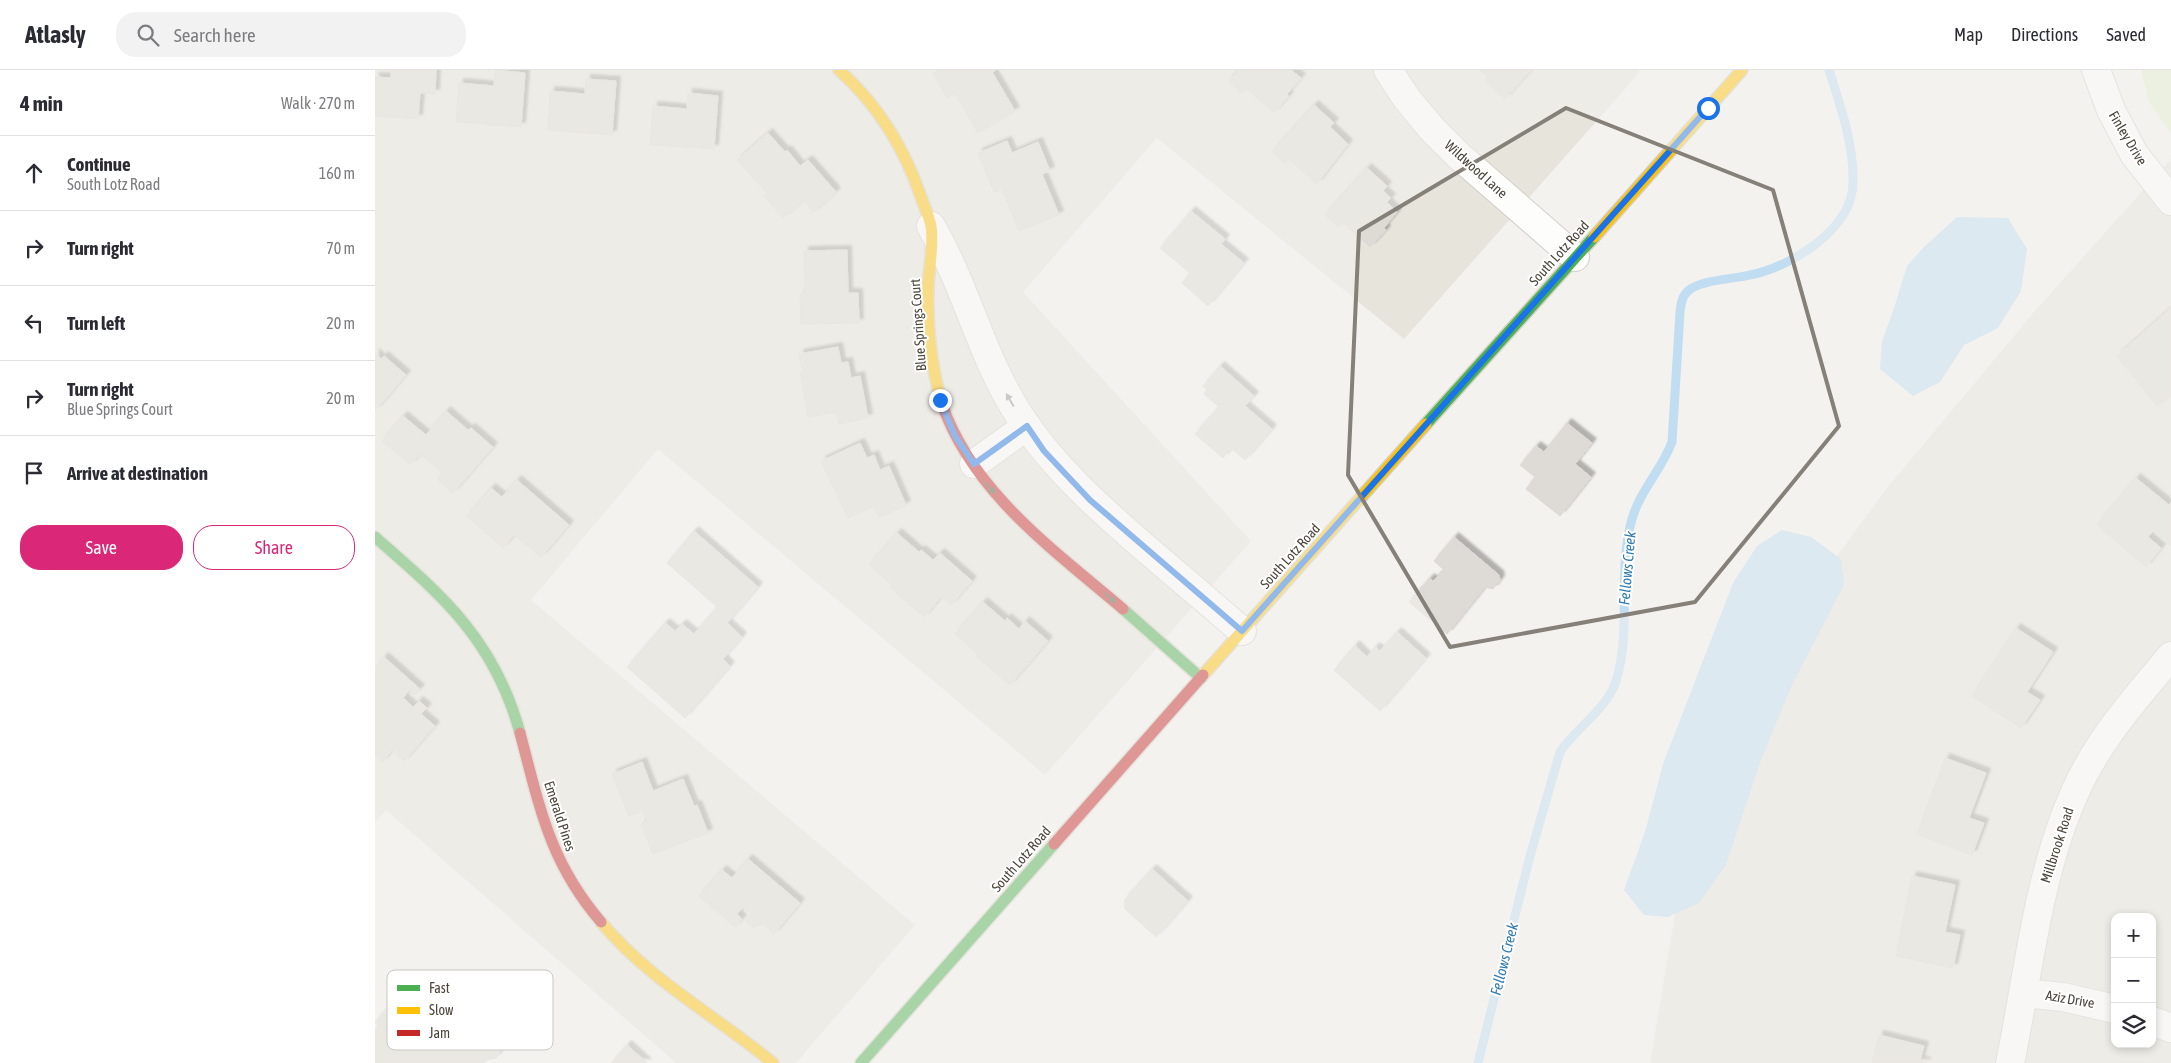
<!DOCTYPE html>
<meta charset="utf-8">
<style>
:root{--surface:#fff;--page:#f2f2f3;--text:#2b2b33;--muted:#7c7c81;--line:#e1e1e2;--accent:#db2777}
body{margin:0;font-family:"Asap Condensed",sans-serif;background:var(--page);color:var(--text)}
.controls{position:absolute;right:15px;bottom:15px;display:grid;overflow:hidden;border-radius:10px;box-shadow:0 2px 8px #0003}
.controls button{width:45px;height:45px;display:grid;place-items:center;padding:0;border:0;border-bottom:1px solid var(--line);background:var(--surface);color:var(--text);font:25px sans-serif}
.stop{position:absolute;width:15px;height:15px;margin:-11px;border:4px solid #1a73e8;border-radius:50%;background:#fff}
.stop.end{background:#1a73e8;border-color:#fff;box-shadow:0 1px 5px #0008}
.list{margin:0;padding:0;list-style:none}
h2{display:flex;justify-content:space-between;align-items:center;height:65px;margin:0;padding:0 20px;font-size:21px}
h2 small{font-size:16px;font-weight:400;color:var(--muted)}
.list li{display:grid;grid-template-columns:32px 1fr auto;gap:15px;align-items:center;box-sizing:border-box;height:75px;padding:0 20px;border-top:1px solid var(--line)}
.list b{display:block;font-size:19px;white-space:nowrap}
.list p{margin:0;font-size:16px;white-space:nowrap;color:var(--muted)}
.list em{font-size:16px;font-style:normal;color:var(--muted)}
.actions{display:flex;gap:10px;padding:15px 20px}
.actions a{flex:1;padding:11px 0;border:1px solid var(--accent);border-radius:20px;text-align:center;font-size:18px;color:var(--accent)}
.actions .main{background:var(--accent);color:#fff}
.icon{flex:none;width:28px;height:28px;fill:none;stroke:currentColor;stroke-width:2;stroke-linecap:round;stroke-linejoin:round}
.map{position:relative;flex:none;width:1796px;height:993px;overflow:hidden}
header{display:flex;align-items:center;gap:30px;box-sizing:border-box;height:70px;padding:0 25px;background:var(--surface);border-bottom:1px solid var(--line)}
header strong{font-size:24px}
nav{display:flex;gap:28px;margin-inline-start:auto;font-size:18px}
.search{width:350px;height:45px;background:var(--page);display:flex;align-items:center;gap:12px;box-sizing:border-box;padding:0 18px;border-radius:20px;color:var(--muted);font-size:19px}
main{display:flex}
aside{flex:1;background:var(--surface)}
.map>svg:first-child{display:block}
.residential{fill:#e7e4dc;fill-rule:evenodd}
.green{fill:#e1eecf}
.water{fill:#c0ddf1}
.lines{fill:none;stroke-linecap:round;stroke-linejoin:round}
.stream{stroke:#c0ddf1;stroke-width:9}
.building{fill:#dedbd6;stroke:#dcd9d4;filter:url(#shadow)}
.street-casing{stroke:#d2d0cb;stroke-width:30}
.fast-casing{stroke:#d3cfc5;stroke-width:14}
.slow-casing{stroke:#d3cfc5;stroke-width:14}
.jam-casing{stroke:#d3cfc5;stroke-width:14}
.street{stroke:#fdfdfc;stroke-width:28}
.fast{stroke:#4caf50;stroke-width:11}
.slow{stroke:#ffc107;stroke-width:11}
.jam{stroke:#c62828;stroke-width:11}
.oneway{fill:#9b9791}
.oneway2{fill:#4b593e}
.route{stroke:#1a73e8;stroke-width:6}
.marked{fill:none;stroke:#868178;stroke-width:4;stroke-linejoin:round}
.labels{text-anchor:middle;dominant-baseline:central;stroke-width:4;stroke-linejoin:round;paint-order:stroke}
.street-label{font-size:14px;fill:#4b4439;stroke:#fff}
.water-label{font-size:15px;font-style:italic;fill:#2e7ab2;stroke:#fff}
.key{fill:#fff;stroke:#c9c7c4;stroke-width:1}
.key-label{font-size:14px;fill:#4b4439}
</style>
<header>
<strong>Atlasly</strong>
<div class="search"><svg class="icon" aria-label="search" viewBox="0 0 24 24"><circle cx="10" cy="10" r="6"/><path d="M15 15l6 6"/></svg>Search here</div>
<nav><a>Map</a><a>Directions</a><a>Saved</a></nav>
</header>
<main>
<aside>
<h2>4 min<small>Walk · 270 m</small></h2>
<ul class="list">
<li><svg class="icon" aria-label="ahead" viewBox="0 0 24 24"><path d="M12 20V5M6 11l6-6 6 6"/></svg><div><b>Continue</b><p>South Lotz Road</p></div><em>160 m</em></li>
<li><svg class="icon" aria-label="right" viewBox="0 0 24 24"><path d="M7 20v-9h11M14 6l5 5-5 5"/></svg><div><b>Turn right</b></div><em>70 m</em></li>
<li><svg class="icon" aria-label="left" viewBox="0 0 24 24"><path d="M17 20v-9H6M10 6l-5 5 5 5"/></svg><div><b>Turn left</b></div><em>20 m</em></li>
<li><svg class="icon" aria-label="right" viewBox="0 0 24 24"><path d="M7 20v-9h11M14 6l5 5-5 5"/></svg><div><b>Turn right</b><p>Blue Springs Court</p></div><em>20 m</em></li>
<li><svg class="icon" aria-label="arrive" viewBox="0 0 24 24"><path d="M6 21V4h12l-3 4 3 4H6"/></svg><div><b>Arrive at destination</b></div></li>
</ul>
<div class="actions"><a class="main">Save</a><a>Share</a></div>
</aside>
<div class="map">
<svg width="1796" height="993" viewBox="0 0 1796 993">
<defs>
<filter id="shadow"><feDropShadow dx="4.5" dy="-4.5" stdDeviation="1" flood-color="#0004"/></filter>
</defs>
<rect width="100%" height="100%" fill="#f4f2ee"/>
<g class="residential">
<path d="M0,0h1263l2,2 -236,267 -247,-201 -134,154 228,249 -206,234 -387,-326 -127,151 384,325 -119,138h-120l-290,-253 -11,12z"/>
<path d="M1796,89v904h-521l55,-327 182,-248 147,-176zM1740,847h37v127h-37z"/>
</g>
<path class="green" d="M1766,0h30v64l-22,-32z"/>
<g class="water">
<path d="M1582,147l51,1 19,31 -6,42 -23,37 -34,17 -24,37 -27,14 -33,-27 2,-28 11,-30 14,-45 17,-19z"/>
<path d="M1407,460l29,7 30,22 3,26 -53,102 -30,73 -35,105 -27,38 -31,14 -24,-2 -20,-25 21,-58 18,-68 70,-181 24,-37z"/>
</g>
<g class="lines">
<path class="stream" d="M1103,993l52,-207 30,-104c16,-24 48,-44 56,-71 16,-52 1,-110 16,-162 8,-28 30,-50 40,-77l8,-130c1,-8 2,-16 8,-21 11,-11 46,-12 62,-16 41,-8 103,-46 103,-93 1,-38 -13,-77 -24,-112"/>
</g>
<g class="building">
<path d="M16,0h45l-1,24 -15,-1 -2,26 -43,-3v-39l16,1z"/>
<path d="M120,0l30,3 -4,54 -65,-5 3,-39 35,3z"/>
<path d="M563,0h58l-4,2 23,39 -37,22 -23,-40 -8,5 -14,-25z"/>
<path d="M864,0h52l10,8 -14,16 2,2 -15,17 -28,-25 -4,5 -14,-12z"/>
<path d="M1105,0h51l-26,29 -20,-18 3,-4z"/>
<path d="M211,9l30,2 -4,54 -64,-5 2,-39 35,3z"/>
<path d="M313,23l30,3 -4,53 -64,-4 3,-39 34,3z"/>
<path d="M939,35l20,18 -4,4 18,17 -31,40 -28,-25 -4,5 -13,-12z"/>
<path d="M393,63l17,19 2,-2 13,16 8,-6 28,32 -22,20 -10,-11 -21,17 -19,-22 3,-3 -30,-33z"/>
<path d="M632,71l5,12 26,-11 12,29 -8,3 17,41 -40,16 -17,-42 -8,3 -16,-39z"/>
<path d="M992,98l20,18 -4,5 8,7 -4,4 10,10 -13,16 2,2 -16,17 -28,-25 -4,5 -13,-12z"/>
<path d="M816,141l34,28 -4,5 23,19 -36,43 -26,-23 8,-10 -30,-25z"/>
<path d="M472,180l1,43h10l1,30 -58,1 -1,-30h5l-1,-43z"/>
<path d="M1796,238v86l-14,12 -40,-50z"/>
<path d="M463,277l3,16 7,-1 3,16 9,-2 8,42 -29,6 -3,-12 -28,5 -8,-44h3l-4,-19z"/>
<path d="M0,283l6,6 3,-3 22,19 -31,36z"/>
<path d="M845,296l34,30 -9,10 27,23 -27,31 -14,-12 -8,10 -28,-24 24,-27 -15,-13 3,-5 -4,-3z"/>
<path d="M71,341l22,19 3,-2 22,19 -40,46 -16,-14 5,-6 -22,-19 -10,11 -28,-24 21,-25 23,19z"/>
<path d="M1192,353l25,20 -17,21 16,13 -31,39 -34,-27 9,-12 -15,-12 16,-19 8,6z"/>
<path d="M485,373l7,15 7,-3 6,15 9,-4 17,39 -27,13 -5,-12 -26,12 -27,-57z"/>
<path d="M1761,408l33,27 2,-3v44l-18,-15 -5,6 13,11 -15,19 -49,-42z"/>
<path d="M142,410l52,45 -28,32 -27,-22 -11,13 -36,-32 24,-28 11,9z"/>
<path d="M319,461l64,56 -31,36 15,14 -19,22 7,7 -45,52 -58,-51 38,-44 10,8 7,-7 12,10 23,-27 -50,-44z"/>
<path d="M522,463l22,19 2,-2 12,10 7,-7 32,28 -21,24 -10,-8 -17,20 -34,-29 2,-3 -23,-20z"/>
<path d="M1079,467l45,38 1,5 -7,9 -8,-2 -38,47 -38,-32 21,-24 3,3 11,-11 -10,-9z"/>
<path d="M608,532l22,19 2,-3 12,11 6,-8 23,20 -38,44 -34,-29 2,-2 -23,-20z"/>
<path d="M1641,558l37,24 -26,40 13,8 -19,28 -49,-32z"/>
<path d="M1022,562l29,26 -46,53 -46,-41 21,-25 12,12 8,-10 5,4z"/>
<path d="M9,587l36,32 -6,6 -5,-5 -6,8 10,9 6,-6 8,7 -6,6 14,12 -31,35 -12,-11 -10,12 -7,-7v-87z"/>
<path d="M1570,688l41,15 -17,45 15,5 -12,32 -55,-21z"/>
<path d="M267,692l11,29 30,-12 11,27 3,-1 11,28 -55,21 -12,-30 6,-3 -4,-10 -14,5 -17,-42z"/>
<path d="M373,789l52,44 -26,31 -14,-12 -5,6 -9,-6 6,-7 -9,-8 -6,7 5,5 -7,8 -36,-31 23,-26 10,8z"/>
<path d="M777,799l36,32 -32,36 -31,-28v-10z"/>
<path d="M1537,806l43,9 -10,47 15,3 -7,33 -57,-12z"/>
<path d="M34,914l24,21 12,-14 17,15 -7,9 34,30 6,-1 5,7 -4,7 -9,2 -3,3h-109v-34l3,-3 -3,-4z"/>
<path d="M1504,965l45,11 -4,14 7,3h-55z"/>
<path d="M252,975l20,18h-36z"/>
</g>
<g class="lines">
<defs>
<g id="street">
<path d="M1013,0l19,29 25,30 26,26 117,102"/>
<path d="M1721,0l15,40 23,44 37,47"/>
<path d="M556,156c35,60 50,130 88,189 34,52 79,92 125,132 33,28 66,56 98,84"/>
<path d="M599,394l53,-38"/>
<path d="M1649,923l39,4 52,12"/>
<path d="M1777,951l19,7"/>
<path d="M1635,993c19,-91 27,-186 65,-271 23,-52 60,-93 96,-136"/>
</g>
<g id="fast">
<path d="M1051,354l168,-187"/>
<path d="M0,467c69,60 120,104 145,196"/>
<path d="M748,539l78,69"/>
<path d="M486,993l193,-219"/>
</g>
<g id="slow">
<path d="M464,0c39,35 65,77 82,127 3,9 8,19 10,29 3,20 -2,41 -3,61 -1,39 3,79 14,117"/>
<path d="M1219,167l148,-167"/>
<path d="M828,605l223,-251"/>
<path d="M226,852c48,58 115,94 172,141"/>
</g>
<g id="jam">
<path d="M567,334c31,89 112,146 181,205"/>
<path d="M145,663c20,75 29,128 81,189"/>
<path d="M679,774l149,-169"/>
</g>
</defs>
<use href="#street" class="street-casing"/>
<use href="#fast" class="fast-casing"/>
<use href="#slow" class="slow-casing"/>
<use href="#jam" class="jam-casing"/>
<use href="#street" class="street"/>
<use href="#fast" class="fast"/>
<use href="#slow" class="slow"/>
<use href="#jam" class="jam"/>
</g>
<defs><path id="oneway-solid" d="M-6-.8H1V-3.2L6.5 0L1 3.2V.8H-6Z" transform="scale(1.25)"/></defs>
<use class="oneway" href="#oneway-solid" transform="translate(635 330) rotate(-120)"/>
<g class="oneway2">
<use href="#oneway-solid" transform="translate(615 418) rotate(49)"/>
<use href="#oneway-solid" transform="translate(735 528) rotate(41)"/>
</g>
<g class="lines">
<path class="route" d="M565,330l15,36 19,28 53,-38 17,25 46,49 152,131 466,-523"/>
</g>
<path d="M0 0H1796V993H0ZM1191,38l207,82 66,236 -144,176 -245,45 -102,-172 11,-244z" fill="#f4f2ee" fill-opacity=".55" fill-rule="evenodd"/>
<path class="marked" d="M1191,38l207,82 66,236 -144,176 -245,45 -102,-172 11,-244z"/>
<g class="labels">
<g class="street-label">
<text transform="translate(1753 68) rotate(59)">Finley Drive</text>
<text transform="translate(1101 99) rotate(42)">Wildwood Lane</text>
<text transform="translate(1184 183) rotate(-48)">South Lotz Road</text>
<text transform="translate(543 255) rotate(-94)">Blue Springs Court</text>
<text transform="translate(915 486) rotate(-48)">South Lotz Road</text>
<text transform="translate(185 746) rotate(72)">Emerald Pines</text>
<text transform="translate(1682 775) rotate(-72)">Millbrook Road</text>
<text transform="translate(646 789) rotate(-49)">South Lotz Road</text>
<text transform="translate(1695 929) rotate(10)">Aziz Drive</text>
</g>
<g class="water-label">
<text transform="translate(1252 498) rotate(-85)">Fellows Creek</text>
<text transform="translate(1129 889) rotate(-76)">Fellows Creek</text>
</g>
</g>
<rect x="12" y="900" width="166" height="80" rx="8" class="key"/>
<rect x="22" y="915" width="23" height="6" fill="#4caf50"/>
<rect x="22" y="937" width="23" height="7" fill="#ffc107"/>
<rect x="22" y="960" width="23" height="6" fill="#c62828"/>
<g class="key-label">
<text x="54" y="923">Fast</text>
<text x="54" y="945">Slow</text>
<text x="54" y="968">Jam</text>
</g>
</svg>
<div class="controls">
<button>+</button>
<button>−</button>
<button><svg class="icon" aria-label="layers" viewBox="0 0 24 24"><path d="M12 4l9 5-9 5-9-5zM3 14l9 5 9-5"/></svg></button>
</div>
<div class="stop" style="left:1333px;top:38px"></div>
<div class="stop end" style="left:565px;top:330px"></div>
</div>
</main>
